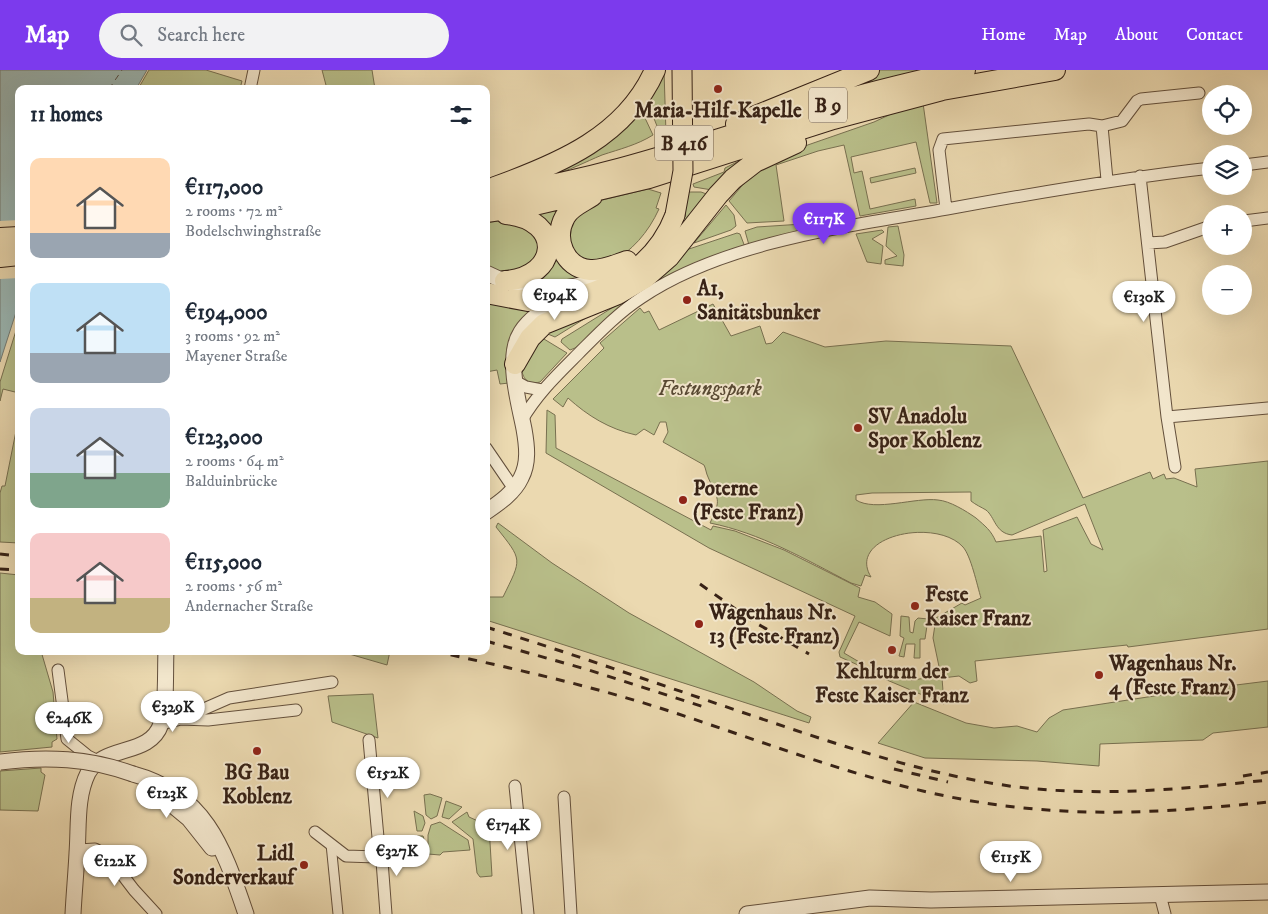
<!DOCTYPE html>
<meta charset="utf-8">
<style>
:root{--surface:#fff;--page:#f2f2f3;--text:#1f2937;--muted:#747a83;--accent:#7c3aed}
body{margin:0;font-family:"IM FELL DW Pica",serif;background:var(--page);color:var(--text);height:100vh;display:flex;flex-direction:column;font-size:19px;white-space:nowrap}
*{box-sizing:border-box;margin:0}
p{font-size:16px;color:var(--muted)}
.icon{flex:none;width:28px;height:28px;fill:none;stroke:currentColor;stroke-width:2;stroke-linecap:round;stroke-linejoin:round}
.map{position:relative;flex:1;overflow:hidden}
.side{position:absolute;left:15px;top:15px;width:475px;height:570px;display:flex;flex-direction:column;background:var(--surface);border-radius:10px;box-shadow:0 5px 20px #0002}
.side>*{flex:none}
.tools{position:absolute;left:1202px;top:15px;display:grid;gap:10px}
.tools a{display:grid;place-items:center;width:50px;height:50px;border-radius:50%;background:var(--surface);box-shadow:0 5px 20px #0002;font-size:25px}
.price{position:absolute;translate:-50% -42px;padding:0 11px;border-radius:18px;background:#fff;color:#222;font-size:16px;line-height:32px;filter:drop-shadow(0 1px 2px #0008)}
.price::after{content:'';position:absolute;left:50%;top:30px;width:15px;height:11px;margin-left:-8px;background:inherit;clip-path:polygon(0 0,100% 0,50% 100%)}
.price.active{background:var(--accent);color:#fff}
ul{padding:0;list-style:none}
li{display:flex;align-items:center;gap:15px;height:125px;padding:0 15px}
li span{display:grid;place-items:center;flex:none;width:140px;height:100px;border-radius:10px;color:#555}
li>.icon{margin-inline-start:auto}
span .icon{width:60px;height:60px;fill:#fffc;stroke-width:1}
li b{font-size:21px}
h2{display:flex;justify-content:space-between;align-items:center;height:60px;padding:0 15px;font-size:21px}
header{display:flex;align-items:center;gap:30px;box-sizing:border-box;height:70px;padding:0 25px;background:var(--accent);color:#fff}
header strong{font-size:24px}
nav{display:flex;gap:28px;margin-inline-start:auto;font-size:18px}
.search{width:350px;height:45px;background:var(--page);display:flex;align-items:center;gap:12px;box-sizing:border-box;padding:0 18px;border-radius:28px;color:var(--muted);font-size:19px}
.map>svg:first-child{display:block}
.green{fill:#b9bf8a;stroke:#787050;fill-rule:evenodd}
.water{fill:#9cb8b5;stroke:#747c75}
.pier{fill:#ebd9b0}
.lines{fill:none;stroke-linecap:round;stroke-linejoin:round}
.ferry{stroke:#554f46;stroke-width:1;stroke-dasharray:6 5;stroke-linecap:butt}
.pedestrian-casing{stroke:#64503c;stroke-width:11}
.minor-casing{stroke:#64503c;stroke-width:13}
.tertiary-casing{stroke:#64503c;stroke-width:17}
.primary-casing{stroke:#372216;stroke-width:21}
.trunk-casing{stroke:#372216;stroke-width:22}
.pedestrian{stroke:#f2e6cc;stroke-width:9}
.minor{stroke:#f2e6cc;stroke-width:11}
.tertiary{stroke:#f2e6cc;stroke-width:15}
.primary{stroke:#ebd9b0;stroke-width:19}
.trunk{stroke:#ebd9b0;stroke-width:20}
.rail{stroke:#372216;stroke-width:3;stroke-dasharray:9 9;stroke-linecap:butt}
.tertiary-bridge-casing{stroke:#64503c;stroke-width:17;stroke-linecap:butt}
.primary-bridge-casing{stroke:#372216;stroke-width:21;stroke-linecap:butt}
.tertiary-bridge{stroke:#f2e6cc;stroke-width:15}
.primary-bridge{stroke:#ebd9b0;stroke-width:19}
.poi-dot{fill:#8f2418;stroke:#f2e6cc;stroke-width:2}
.labels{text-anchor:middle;stroke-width:4;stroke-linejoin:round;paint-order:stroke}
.shield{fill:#f2e6cc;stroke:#6f5d4d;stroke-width:1}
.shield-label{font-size:20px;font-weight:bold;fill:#372216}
.poi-label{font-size:21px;font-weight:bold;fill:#372216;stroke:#f2e6cc;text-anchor:start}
.park-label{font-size:21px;font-style:italic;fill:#584933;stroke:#f2e6cc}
</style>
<header>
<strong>Map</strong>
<div class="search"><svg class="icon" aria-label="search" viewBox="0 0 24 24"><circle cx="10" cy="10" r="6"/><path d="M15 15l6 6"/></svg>Search here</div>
<nav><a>Home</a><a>Map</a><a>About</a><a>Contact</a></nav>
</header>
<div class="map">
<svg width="1268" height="844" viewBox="0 0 1268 844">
<rect width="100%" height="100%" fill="#ebd9b0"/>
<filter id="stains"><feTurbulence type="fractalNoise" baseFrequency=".004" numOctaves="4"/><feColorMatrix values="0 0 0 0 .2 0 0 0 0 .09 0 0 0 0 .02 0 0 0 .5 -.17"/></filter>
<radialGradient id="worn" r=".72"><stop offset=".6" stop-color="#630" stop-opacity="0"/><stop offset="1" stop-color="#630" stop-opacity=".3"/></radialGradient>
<!-- green -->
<path class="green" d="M149,0H206L242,11L240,19H138Z
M322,0H372L375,19H327Z
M664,0L666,64L659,61L653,46L642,35Z
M880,0H939L769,44Z
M923,33L937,133H930L916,72L851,87L854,103L862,101L870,139L915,129L916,136L860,146L844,75L818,81L776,95L784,151L747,153L729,131L757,98L776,86L874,52L904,38Z
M637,42L645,48L653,65C637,75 620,79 602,85C585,92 569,101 551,105Z
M800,68L712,120L694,117L693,114L724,102L725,98L747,87Z
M915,98L916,103L871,113L870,108Z
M648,119L661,123L656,138L659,139C648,163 632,181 609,194L573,190L565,154L590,133Z
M688,122H701L712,126L663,181Z
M726,135L734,145L736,156L731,160L694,173Z
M562,140L553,162L535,144Z
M504,150L524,151L544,180L516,207L486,198V153Z
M818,153L827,155L749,175L745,161L757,157Z
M898,156L904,185L903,196L885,194V190L897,186L886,176L888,157Z
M882,160L884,162L872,169L883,176L881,194L867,192L856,164Z
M737,163L740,164L745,177L651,215L575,278L570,280L561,272L562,269L620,233L686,180Z
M552,178L584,208L534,213Z
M486,229L610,233L555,267L543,262L539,266L567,283L540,312C527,315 523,309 521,297L509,313L500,314L497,300L486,302Z
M713,234L731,266L760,256L766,274L772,273L783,262L825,277L886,271L1011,276L1083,428L1150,402L1153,409L1164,404L1166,409L1174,408L1197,417L1195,399L1268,391V559L1128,577L1127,575L975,591L977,611L970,613L959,606L942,608L944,634L875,605L876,600L912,610L941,606L933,568L936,548L962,533L965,535L981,528C977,515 971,486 963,477C936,447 846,466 871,507L865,505L861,516L851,513C805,489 760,463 710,453C722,428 718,431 708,407C706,403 706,399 704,395L663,372L668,362L666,352H660L654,365L644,359L636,365C609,359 588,346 568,328L563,337L553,329L604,278L600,273L640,238L644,243L649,241L659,260ZM971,422V431C976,435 981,437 986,440C995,447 995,463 1012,465L1085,434L1103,480L1091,474L1077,447L1043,460L1047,501L1044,502L1041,466L996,472C991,460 985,456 976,448C966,441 950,431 938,430C916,427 875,442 856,430V425L872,423Z
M19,251V323L3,319L0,331V312Z
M547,340L555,345L556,378L711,460L713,456L735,461L784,480L860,518L858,527L875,532L892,544L890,566L859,552L844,583L861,593L858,595L840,587L839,582L855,546L709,478L546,383Z
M19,346V473L0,472V423L2,416H5Z
M498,453L552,493L629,543L754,612L797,641L811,647L809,653L486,550V527H503C522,488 523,491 496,457Z
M0,503L19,505V581H41L53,622L57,669L52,672V677L0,682Z
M901,546L909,547L910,562L913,563L915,551L918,548L928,549L925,569H920V588H914L915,574H906L904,587L899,586L904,568L900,566Z
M339,581H390L387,595Z
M1268,611V657L1213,663L1203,670L1100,674L1099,696L1037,691L925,688L878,673L914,632L966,653L994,658L1017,656L1037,662L1049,648L1063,640L1180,622Z
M373,624L378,668L332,652L328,626Z
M41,698V702L45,705L38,741L0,740V701Z
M430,724L442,728L437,746L431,749L426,745L424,725Z
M446,731L462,737L449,749L442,747Z
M414,741L423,746L425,753L422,761H417Z
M467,742L469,747L489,756L492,806L480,807L477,803L473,769L452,752Z
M440,752L468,770L470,780L443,782L440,785L428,784V765L431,755Z
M417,766H423L425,773L421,781L417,782Z"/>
<!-- water -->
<path class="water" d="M0,0H147L136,19H19V233L0,292Z"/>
<!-- pier -->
<path class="pier" d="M19,150V208L0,209V151Z"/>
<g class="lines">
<!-- ferry -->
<path class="ferry" d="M109,19L122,0"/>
<!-- pedestrian casing -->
<g class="pedestrian-casing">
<path id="pedestrian" d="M331,774L338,844"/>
</g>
<!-- minor casing -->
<g class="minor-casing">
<path id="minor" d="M250,19L254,0
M1102,56L1122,51L1137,31L1141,29L1199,23
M1244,95L1268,92
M1140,106L1167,347L1175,397
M946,139L939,80L943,69L1089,54L1102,56L1107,110
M1244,151L1268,148
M1148,173L1165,172L1211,156
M515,311L526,317L542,320
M1167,347L1268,338
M522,350C537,324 557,305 578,284C598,264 618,243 641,228C723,172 850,156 947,139C1035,123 1122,108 1211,98
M486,378L514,419
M58,600L67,669L88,686L98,691
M181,649L229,628L332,612
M161,654L181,649L208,650L296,640
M369,670L379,778L377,787
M515,716L528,844
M564,727L571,844
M315,762L346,786L377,787
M78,780L95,779L108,786L134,820L156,844
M377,787L382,791L386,844
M1160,825L1165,844"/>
</g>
<!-- tertiary casing -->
<g class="tertiary-casing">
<path id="tertiary" d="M486,203C525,223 573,225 612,202
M486,442C499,433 514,423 521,408C529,393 527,376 524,359C519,333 505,287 521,262C530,248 545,239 559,230
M133,704C207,724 224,780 246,844
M160,725L189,749L212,778
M73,844C74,824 76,803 77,783C79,757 76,727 88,703C104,674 150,687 161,654C167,638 165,600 166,581
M747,844L870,828L931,830L1268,822"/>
</g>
<!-- primary casing -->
<g class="primary-casing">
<path id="primary" d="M559,230C610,223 656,195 675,145"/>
</g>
<!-- trunk casing -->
<g class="trunk-casing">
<path id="trunk" d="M736,54L869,0
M495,117C559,94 626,66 655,0
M486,126C611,110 728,64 848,29C886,18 926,9 965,0
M592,126C583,132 570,137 565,147C553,168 564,198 590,200C603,201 615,195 627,191
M486,142L530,136L649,108L833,49L942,20L1055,0
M0,168L19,167
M0,187L19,185
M505,211C560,207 564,150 506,144
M486,223L528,231L559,230
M515,294L530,268L544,254L618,224L645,208L669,187L718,125L733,109L755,92L796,73"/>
</g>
<!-- pedestrian -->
<use href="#pedestrian" class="pedestrian"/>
<!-- minor -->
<use href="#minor" class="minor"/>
<!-- tertiary -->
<use href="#tertiary" class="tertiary"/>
<!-- primary -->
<use href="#primary" class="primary"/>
<!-- trunk -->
<use href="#trunk" class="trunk"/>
<!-- rail -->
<path class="rail" d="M0,484L19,486
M0,499L19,500
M700,514L751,550L809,584
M486,557C582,587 676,620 771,652C851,679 933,706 1017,717C1102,727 1184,719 1268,710
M486,571L589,600L704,637
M433,581C511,598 588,615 663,639C778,676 893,724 1015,737C1100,747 1183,741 1268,732
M894,699L948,712
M1243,706L1268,702"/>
<!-- tertiary-bridge casing -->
<g class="tertiary-bridge-casing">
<path id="tertiary-bridge" d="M0,692C47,686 89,688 133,704"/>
</g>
<!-- primary-bridge casing -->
<g class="primary-bridge-casing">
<path id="primary-bridge" d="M675,145L683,101L682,0"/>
</g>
<!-- tertiary-bridge -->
<use href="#tertiary-bridge" class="tertiary-bridge"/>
<!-- primary-bridge -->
<use href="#primary-bridge" class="primary-bridge"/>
</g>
<!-- markers -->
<g class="poi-dot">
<circle cx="718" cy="19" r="5"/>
<circle cx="687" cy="230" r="5"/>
<circle cx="858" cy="358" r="5"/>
<circle cx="683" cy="430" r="5"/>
<circle cx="915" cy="536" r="5"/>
<circle cx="699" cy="554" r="5"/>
<circle cx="892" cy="580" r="5"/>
<circle cx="1099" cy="605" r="5"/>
<circle cx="257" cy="681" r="5"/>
<circle cx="304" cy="795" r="5"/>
</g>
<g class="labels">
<!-- shield labels -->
<g class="shield">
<rect x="809" y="17.5" width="38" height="35" rx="4"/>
<rect x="655" y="55.5" width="58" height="35" rx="4"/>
</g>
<g class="shield-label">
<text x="828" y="42">B 9</text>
<text x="684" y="80">B 416</text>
</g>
<!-- poi labels -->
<g class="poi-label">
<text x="718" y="47" text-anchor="middle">Maria-Hilf-Kapelle</text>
<text x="697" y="225">A1,<tspan x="697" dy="24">Sanitätsbunker</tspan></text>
<text x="868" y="353">SV Anadolu<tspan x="868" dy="24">Spor Koblenz</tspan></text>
<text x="693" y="425">Poterne<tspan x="693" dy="24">(Feste Franz)</tspan></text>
<text x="925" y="531">Feste<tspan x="925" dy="24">Kaiser Franz</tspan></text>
<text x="709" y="549">Wagenhaus Nr.<tspan x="709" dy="24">13 (Feste Franz)</tspan></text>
<text x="1109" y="600">Wagenhaus Nr.<tspan x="1109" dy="24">4 (Feste Franz)</tspan></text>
<text x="892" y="608" text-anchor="middle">Kehlturm der<tspan x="892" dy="24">Feste Kaiser Franz</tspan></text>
<text x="257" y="709" text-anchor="middle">BG Bau<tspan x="257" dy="24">Koblenz</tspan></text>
<text x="294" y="790" text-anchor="end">Lidl<tspan x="294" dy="24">Sonderverkauf</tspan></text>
</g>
<!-- park labels -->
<g class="park-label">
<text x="710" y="325">Festungspark</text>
</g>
</g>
<rect width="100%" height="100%" filter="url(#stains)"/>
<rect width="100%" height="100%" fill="url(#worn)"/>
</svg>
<div class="tools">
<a><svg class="icon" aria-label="locate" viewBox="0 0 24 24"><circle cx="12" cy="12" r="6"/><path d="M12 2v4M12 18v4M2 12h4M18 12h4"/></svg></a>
<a><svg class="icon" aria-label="layers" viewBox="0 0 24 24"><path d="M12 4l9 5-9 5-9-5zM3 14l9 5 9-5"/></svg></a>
<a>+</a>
<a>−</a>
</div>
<b class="price active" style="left:824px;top:175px">€117K</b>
<b class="price" style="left:555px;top:251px">€194K</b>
<b class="price" style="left:1144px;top:253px">€130K</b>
<b class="price" style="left:173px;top:663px">€329K</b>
<b class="price" style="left:69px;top:674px">€246K</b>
<b class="price" style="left:388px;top:729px">€152K</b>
<b class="price" style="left:167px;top:749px">€123K</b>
<b class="price" style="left:508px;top:781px">€174K</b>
<b class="price" style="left:397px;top:807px">€327K</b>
<b class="price" style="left:1011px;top:813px">€115K</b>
<b class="price" style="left:115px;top:817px">€122K</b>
<section class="side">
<h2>11 homes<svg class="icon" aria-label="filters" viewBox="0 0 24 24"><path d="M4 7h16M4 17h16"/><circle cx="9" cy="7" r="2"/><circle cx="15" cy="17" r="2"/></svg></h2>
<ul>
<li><span style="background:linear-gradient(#ffd9b3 75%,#9aa5b1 0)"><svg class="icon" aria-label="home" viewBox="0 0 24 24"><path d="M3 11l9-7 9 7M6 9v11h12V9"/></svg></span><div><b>€117,000</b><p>2 rooms · 72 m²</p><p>Bodelschwinghstraße</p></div></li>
<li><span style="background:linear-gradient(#bfe0f5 70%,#9aa5b1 0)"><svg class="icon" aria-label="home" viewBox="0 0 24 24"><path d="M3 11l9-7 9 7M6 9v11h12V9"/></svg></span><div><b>€194,000</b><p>3 rooms · 92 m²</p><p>Mayener Straße</p></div></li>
<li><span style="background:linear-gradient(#c9d6e8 65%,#7fa58c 0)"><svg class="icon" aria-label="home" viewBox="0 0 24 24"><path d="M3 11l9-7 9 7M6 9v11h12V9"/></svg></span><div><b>€123,000</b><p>2 rooms · 64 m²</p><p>Balduinbrücke</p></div></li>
<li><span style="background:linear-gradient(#f6c9c9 65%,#c2b280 0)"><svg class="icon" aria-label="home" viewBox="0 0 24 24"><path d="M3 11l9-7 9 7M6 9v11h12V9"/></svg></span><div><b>€115,000</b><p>2 rooms · 56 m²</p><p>Andernacher Straße</p></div></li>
</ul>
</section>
</div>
